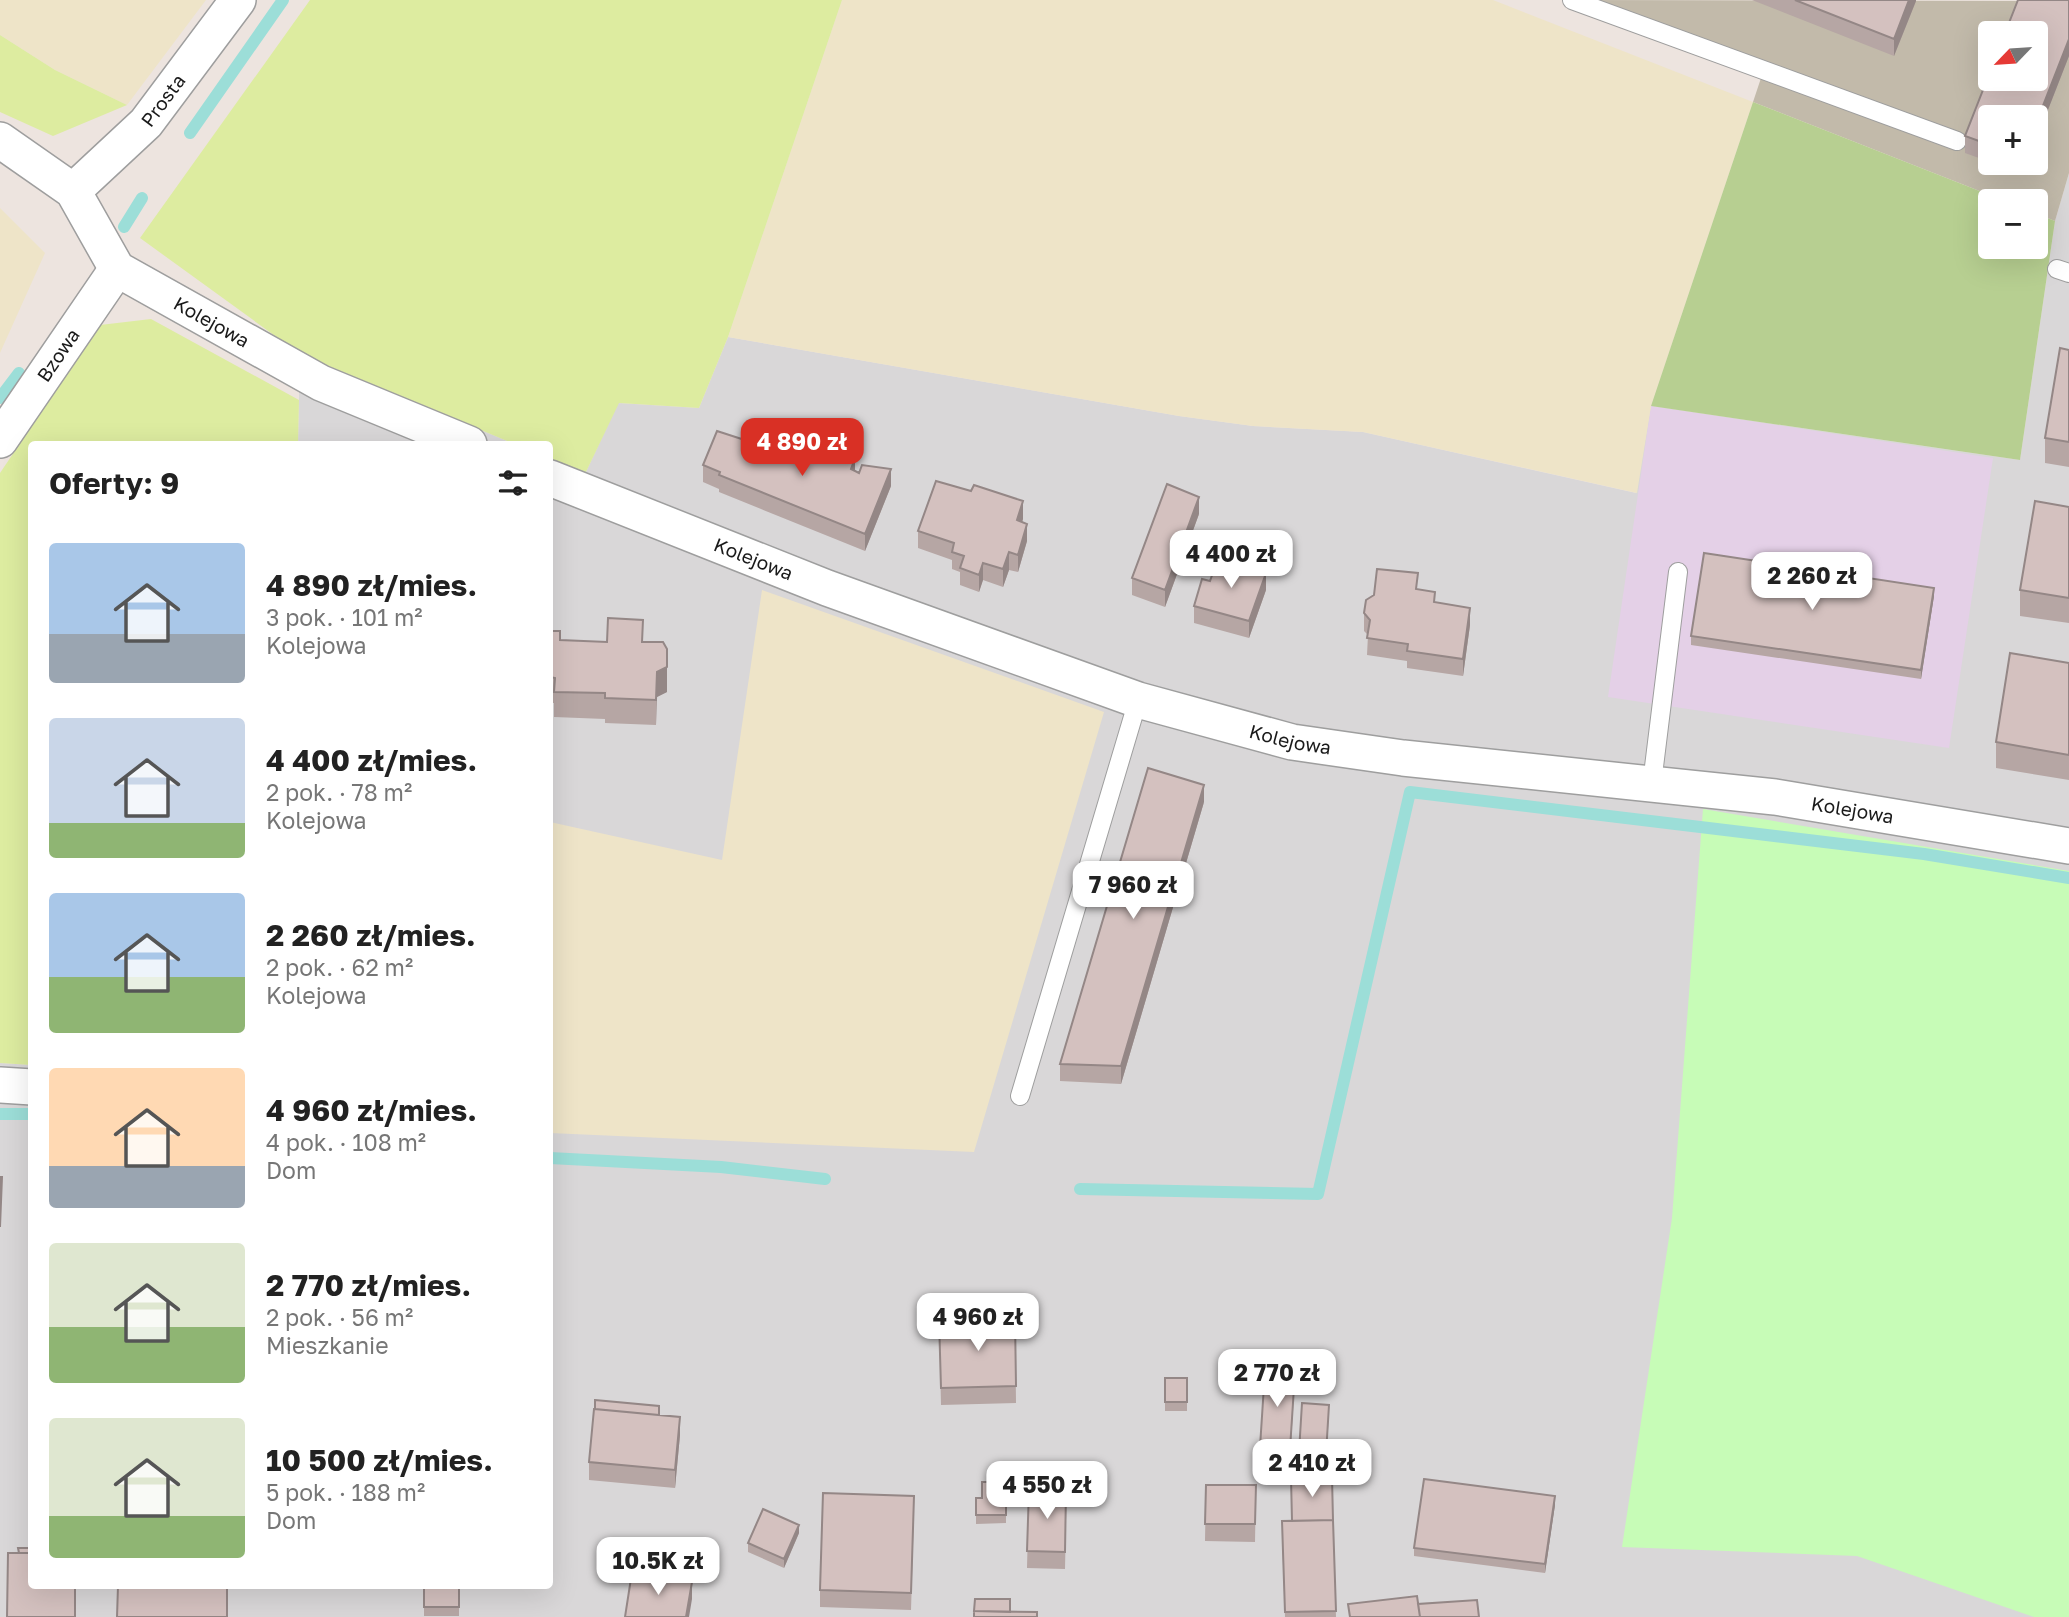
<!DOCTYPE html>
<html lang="pl">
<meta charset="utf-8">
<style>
:root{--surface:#fff;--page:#f6f6f6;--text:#222;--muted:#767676;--accent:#d93025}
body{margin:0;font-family:"Golos Text",sans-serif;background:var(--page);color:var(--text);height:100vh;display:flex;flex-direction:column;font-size:26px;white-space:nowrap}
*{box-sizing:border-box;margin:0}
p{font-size:23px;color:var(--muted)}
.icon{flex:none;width:38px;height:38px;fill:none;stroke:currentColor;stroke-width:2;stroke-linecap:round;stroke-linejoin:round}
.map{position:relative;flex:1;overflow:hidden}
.details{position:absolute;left:28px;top:441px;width:525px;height:1148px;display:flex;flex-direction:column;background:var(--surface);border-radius:7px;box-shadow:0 7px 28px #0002}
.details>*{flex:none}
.needle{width:46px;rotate:245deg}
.controls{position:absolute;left:1978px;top:21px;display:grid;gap:14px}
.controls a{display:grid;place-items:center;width:70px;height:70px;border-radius:7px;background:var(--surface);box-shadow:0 7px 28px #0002;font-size:35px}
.price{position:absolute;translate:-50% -60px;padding:0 16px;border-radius:14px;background:#fff;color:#222;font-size:23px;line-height:46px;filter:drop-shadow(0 2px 4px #0008)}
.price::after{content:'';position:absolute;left:50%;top:42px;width:21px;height:16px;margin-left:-10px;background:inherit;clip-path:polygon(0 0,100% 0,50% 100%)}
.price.active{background:var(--accent);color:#fff}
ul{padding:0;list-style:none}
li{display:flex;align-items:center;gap:21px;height:175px;padding:0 21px}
li span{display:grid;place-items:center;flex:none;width:196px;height:140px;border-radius:7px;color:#555}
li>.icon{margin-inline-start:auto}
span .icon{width:84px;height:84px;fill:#fffc;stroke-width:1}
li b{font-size:30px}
h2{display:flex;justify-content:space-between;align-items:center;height:84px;padding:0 21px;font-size:30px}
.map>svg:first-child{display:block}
.residential{fill:#d9d7d8}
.industrial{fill:#e4d0e7}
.construction{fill:#c2baaa;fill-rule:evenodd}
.farmland{fill:#eee4c8}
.grass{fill:#ddeca0}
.forest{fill:#b7cf91}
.park{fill:#c7fcb7}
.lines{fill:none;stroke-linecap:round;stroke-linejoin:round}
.stream{stroke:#9cded8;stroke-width:12}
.lane-casing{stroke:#9e9e9e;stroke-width:20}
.street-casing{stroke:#9e9e9e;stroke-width:38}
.lane{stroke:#fff;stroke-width:18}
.street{stroke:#fff;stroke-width:35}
.wall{fill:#b6a6a4}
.shaded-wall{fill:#948786}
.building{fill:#d4c1bf;stroke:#948786;stroke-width:2}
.labels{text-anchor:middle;stroke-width:5;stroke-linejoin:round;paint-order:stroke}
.street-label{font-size:19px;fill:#1a1a1a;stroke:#fff}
</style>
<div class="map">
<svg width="2069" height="1617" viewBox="0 0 2069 1617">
<rect width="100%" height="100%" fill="#ede4df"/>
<!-- residential -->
<path class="residential" d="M2069,173V1617H0V1063L31,1065L32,1586H550V459L585,474L618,403L699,408L728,337L1179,416L1253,426L1363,432L1636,493L1651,406L2020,460L2055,221Z
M300,354L514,444H298Z"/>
<!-- industrial -->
<path class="industrial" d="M1651,406L1993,458L1949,748L1608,697Z"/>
<!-- construction -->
<path class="construction" d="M1588,0L2069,1V173L2055,221L2035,213V201H2005L1753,102L1763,72ZM1990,33H2035V79H1990ZM1990,117H2035V163H1990Z"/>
<!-- farmland -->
<path class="farmland" d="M0,0H206L127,105L55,70L0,35Z
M842,0H1493L1753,102L1651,406L1637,493L1363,432L1253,426L1179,416L728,337Z
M0,208L45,253L0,353Z
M762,590L1104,712L974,1152L550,1133V822L722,860Z"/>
<!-- grass -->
<path class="grass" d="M310,0H842L728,337L699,408L619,403L585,474L550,459V444H514L300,354L140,238Z
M0,35L55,70L127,105L53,136L0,112Z
M151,319L299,400L298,444H32L31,1065L0,1063V473L100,325Z"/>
<!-- forest -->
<path class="forest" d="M1753,102L2005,201H1990V247H2035V213L2055,221L2020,460L1651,406Z"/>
<!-- park -->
<path class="park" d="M1703,809L2069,871V1617H2034L1857,1556L1622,1547L1672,1218Z"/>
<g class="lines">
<!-- stream -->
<path class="stream" d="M190,133L283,0
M124,227L142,198
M0,398L19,373
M0,1114H32
M550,1158L721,1167L825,1179
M1080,1189L1318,1194L1410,792L1924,854L2069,878"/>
<!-- lane casing -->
<g class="lane-casing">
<path id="lane" d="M1572,0L1957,141
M2057,269L2069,273
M1652,783L1678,572
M1020,1096L1138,700"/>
</g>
<!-- street casing -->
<g class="street-casing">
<g id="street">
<path id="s1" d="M0,140L73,191L117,269L321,383L469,444"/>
<path id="s2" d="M73,191L146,123L238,0"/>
<path id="s3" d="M0,440L117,269"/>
<path id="s4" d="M550,478L827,588L1138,700L1292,742L1403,758L1775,797L2069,846"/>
<path d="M0,1085L32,1087"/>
</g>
</g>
<!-- lane -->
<use href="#lane" class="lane"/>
<!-- street -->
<use href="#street" class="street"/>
</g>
<!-- wall -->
<path class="wall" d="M1752,0H1916V1L1894,56Z
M2069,0V56L2035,143V117H1990V162L1965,153V136Z
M1991,163H2027L2023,175Z
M2069,350V467L2045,463V438Z
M754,443L821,457L891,486L865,551L719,492V489L703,482V465Z
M2069,507V623L2020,616V590Z
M1199,514L1165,607L1132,595V578Z
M1023,519L1022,522L1027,541L1018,572L1009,570L1003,587L983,580L979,592L960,585V572L952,569V560L918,548V531Z
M1418,589L1435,603L1470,625L1463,676L1407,668V661L1367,655L1368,635L1364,631V613Z
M1266,590L1249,638L1194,623V606Z
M1934,596L1921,679L1691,645V636Z
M550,631L560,640L607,642H643L667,674V692L657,697L656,725L605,723V719L554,717V703H550Z
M2069,663V780L1996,768V742Z
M1204,802L1121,1084L1060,1081V1064Z
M1015,1318L1016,1403L941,1405L939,1319Z
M1165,1378H1187V1411H1165Z
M1295,1380L1290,1458L1260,1456V1447Z
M1329,1414L1326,1462L1299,1461V1452Z
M659,1415L680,1435L675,1488L589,1480V1462Z
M1067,1474L1065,1569L1027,1568L1029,1489H1042Z
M1332,1477L1336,1617H1285L1282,1539L1292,1521Z
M1006,1482V1523L976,1524V1498H982Z
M1206,1485H1256L1255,1542L1205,1541Z
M1555,1505L1545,1573L1414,1556V1548Z
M914,1513L911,1610L820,1607V1590Z
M799,1533L784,1568L748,1552V1543Z
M424,1586H459V1616H424Z"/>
<!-- shaded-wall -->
<path class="shaded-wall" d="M1909,0H1916V1L1894,56V39Z
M2069,39V56L2035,143V126Z
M2023,163H2027L2023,175Z
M855,458V475L851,469Z
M891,469V486L865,551V534Z
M1199,497V514L1165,607V590Z
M1023,501V519L1017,538V520Z
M1027,524V541L1018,572V555Z
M1009,552V570L1003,587V569Z
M983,563V580L979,592V575Z
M1266,573V590L1249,638V621Z
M1934,588V596L1921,679V670Z
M1470,608V625L1463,676V659Z
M667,649V692L657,697L656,725L657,672Z
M1204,785V802L1121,1084V1066Z
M680,1417V1435L675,1488V1470Z
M1555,1496V1505L1545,1573V1564Z
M799,1525V1533L784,1568V1559Z
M692,1582V1599L689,1617H686Z"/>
<!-- building -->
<path class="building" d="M1795,0H1909L1894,39Z
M2018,0H2069V39L2035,126V117H1990V145L1965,136L1990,72V79H2035V33H2005Z
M2060,348L2069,350V442L2045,438Z
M717,431L754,443L757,438L793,446L821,448L818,456L826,459L828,455L855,458L851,469L859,473L862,465L891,469L865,534L719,475L720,472L703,465Z
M936,481L971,491L974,485L1023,501L1017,520L1027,524L1018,555L1009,552L1003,569L983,563L979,575L960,568L964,556L952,552L954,543L918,531Z
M1167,484L1199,497L1165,590L1132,578Z
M2035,501L2069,507V598L2020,590Z
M1704,553L1934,588L1921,670L1691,636Z
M1218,558L1266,573L1249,621L1194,606L1202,579L1210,581Z
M1377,569L1418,573L1416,589L1435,592L1434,602L1470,608L1463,659L1407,651L1408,644L1367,638L1370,620L1364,613L1366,600L1374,595Z
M608,618L643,620L642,642H663L667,649V667L657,672L656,700L605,698V693L554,692L555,678L550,677V631H560V640L607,642Z
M2010,653L2069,663V755L1996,742Z
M1148,768L1204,785L1121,1066L1060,1064Z
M0,1177H2L0,1227Z
M1015,1318L1016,1386L941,1388L939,1319Z
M1265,1370L1295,1372L1290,1449L1260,1447Z
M1165,1378H1187V1402H1165Z
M595,1400L659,1406V1415L595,1409Z
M1302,1403L1329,1405L1326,1454L1299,1452Z
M594,1409L680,1417L675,1470L589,1462Z
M1043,1473L1067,1474L1066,1498V1490L1042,1489Z
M1332,1477L1333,1520L1292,1521L1291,1478Z
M1424,1479L1555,1496L1545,1564L1414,1548Z
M982,1482H1006V1515H976V1498H982Z
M1206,1485H1256L1255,1524H1205Z
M1029,1489L1066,1490L1065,1552L1027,1551Z
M823,1493L914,1496L911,1593L820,1590Z
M763,1509L799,1525L784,1559L748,1543Z
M1333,1520L1336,1611L1285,1612L1282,1521Z
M18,1548H32V1553H19Z
M8,1553H32V1586H75V1617H7Z
M632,1572L692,1582L686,1617H625Z
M118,1586H227V1617H117Z
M424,1586H459V1607H424Z
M1417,1596L1420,1617H1350L1348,1604Z
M975,1599H1010V1612L974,1611Z
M1477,1600L1479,1617H1420L1418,1604Z
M974,1611L1037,1612V1617H974Z"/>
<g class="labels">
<!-- street labels -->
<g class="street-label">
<text dy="7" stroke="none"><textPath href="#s2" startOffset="128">Prosta</textPath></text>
<text dy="7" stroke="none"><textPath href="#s1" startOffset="287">Kolejowa</textPath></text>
<text dy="7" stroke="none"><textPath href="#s3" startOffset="103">Bzowa</textPath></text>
<text dy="7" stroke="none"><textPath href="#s4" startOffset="219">Kolejowa</textPath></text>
<text dy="7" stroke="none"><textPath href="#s4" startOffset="786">Kolejowa</textPath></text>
<text dy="7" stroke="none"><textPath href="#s4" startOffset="1353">Kolejowa</textPath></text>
</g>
</g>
</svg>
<div class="controls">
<a><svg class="needle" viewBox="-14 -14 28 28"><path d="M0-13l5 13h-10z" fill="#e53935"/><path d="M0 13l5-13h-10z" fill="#767676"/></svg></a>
<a>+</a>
<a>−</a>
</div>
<b class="price active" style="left:802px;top:478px">4 890 zł</b>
<b class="price" style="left:1231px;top:590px">4 400 zł</b>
<b class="price" style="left:1812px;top:612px">2 260 zł</b>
<b class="price" style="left:1133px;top:921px">7 960 zł</b>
<b class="price" style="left:978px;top:1353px">4 960 zł</b>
<b class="price" style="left:1277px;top:1409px">2 770 zł</b>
<b class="price" style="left:1312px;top:1499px">2 410 zł</b>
<b class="price" style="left:1047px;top:1521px">4 550 zł</b>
<b class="price" style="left:658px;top:1597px">10.5K zł</b>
<section class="details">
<h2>Oferty: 9<svg class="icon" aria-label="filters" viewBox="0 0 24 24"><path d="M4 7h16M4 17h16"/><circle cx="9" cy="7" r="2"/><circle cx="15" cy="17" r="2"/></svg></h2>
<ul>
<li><span style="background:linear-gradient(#a9c7e8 65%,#9aa5b1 0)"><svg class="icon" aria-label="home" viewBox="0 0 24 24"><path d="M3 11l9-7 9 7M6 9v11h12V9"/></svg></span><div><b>4 890 zł/mies.</b><p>3 pok. · 101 m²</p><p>Kolejowa</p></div></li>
<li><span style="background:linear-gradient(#c9d6e8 75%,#8fb573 0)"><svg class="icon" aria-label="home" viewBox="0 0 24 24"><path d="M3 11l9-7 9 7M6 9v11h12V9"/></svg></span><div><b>4 400 zł/mies.</b><p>2 pok. · 78 m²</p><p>Kolejowa</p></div></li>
<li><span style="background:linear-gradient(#a9c7e8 60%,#8fb573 0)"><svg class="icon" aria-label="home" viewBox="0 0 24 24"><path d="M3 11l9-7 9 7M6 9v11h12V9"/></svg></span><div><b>2 260 zł/mies.</b><p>2 pok. · 62 m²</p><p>Kolejowa</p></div></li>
<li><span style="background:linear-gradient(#ffd9b3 70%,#9aa5b1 0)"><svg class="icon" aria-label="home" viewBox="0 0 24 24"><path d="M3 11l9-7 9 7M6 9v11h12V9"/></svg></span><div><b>4 960 zł/mies.</b><p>4 pok. · 108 m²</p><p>Dom</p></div></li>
<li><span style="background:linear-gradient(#dfe7d0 60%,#8fb573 0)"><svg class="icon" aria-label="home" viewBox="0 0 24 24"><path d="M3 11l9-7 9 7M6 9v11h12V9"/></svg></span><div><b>2 770 zł/mies.</b><p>2 pok. · 56 m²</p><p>Mieszkanie</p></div></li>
<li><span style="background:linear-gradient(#dfe7d0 70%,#8fb573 0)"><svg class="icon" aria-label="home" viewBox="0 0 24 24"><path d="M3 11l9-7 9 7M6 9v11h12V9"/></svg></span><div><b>10 500 zł/mies.</b><p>5 pok. · 188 m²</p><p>Dom</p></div></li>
</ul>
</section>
</div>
